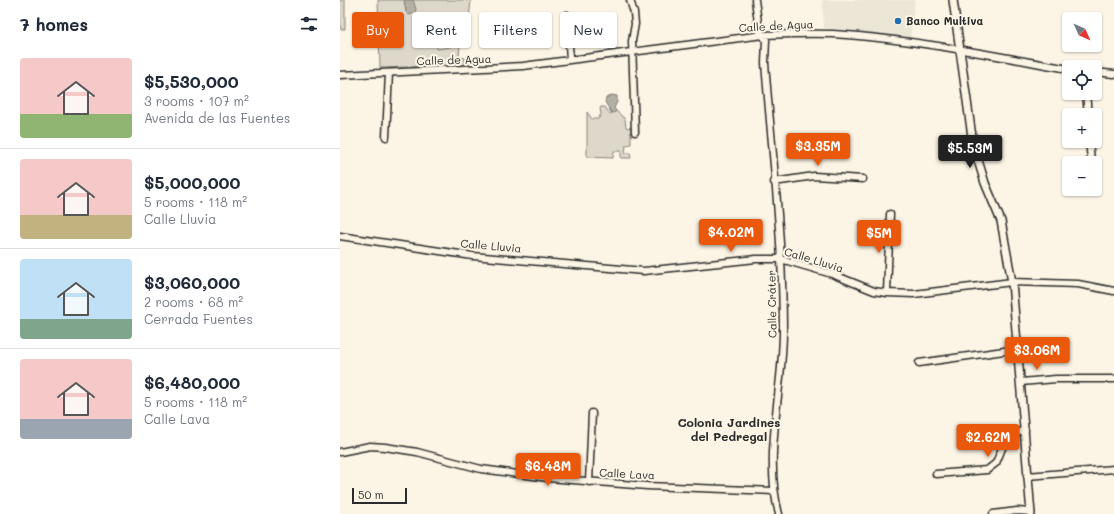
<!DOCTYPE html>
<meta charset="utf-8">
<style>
:root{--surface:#fff;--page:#f6f6f7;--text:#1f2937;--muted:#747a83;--line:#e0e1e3;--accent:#ea580c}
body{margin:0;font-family:Mali,sans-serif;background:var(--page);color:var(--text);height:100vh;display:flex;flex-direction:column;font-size:15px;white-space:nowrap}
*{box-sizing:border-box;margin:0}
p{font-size:13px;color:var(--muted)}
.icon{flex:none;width:22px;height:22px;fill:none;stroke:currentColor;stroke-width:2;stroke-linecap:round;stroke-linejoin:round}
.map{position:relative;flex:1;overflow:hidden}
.panel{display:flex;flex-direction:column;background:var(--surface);width:340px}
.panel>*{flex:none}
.hud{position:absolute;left:12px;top:12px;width:380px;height:36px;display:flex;gap:8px}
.needle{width:26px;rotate:135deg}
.controls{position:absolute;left:722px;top:12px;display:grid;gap:8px}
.controls a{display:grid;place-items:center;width:40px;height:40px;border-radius:4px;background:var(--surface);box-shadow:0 1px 3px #0004;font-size:20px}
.scale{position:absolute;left:12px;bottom:10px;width:55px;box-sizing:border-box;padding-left:4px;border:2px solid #2b2b2b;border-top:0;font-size:11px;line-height:14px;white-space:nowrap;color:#2b2b2b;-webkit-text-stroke:3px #fcf5e5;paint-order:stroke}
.price{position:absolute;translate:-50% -34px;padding:0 9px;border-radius:4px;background:var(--accent);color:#fff;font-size:13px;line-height:26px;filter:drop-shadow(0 1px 2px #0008)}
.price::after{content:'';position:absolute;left:50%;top:24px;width:12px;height:9px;margin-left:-6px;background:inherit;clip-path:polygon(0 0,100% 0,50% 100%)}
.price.current{background:#222;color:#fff}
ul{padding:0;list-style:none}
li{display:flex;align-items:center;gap:12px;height:100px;padding:0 20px}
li+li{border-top:1px solid var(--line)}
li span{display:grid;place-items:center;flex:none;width:112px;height:80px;border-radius:4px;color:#555}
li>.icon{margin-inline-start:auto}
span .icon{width:48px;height:48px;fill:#fffc;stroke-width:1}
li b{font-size:17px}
h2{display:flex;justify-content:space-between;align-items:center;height:48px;padding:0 20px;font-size:17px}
.pill{padding:0 14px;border-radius:4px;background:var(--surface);box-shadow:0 1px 3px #0004;font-size:14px;line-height:36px}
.pill.current{background:var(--accent);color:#fff}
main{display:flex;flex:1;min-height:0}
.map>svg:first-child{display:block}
.built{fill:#ece6d7}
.green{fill:#ded8ca;stroke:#84827a}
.water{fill:#b4b0a5;stroke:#7d7b74}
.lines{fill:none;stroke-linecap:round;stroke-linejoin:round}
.minor-casing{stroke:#2b2b2b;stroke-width:9}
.tertiary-casing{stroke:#2b2b2b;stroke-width:10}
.minor{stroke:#fcf5e5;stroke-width:6}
.tertiary{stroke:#fcf5e5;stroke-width:7}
.poi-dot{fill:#1f6fb2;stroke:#fcf5e5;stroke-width:1.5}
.labels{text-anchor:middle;stroke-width:4;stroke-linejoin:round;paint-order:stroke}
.poi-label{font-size:11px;font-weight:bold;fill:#2b2b2b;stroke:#fcf5e5;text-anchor:start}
.street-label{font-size:11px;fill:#2b2b2b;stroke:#fcf5e5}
.neighbourhood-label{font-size:12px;font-weight:bold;fill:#2b2b2b;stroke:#fcf5e5}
</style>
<main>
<section class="panel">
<h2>7 homes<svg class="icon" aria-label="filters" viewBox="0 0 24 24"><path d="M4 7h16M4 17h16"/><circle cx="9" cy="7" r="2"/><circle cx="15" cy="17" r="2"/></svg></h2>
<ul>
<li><span style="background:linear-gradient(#f6c9c9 70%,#8fb573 0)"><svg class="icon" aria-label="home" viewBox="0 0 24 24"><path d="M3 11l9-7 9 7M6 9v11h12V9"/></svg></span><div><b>$5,530,000</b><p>3 rooms · 107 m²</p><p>Avenida de las Fuentes</p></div></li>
<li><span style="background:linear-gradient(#f6c9c9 70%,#c2b280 0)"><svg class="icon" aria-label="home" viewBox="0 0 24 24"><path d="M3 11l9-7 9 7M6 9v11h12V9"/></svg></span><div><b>$5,000,000</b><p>5 rooms · 118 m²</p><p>Calle Lluvia</p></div></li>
<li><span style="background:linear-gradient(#bfe0f5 75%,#7fa58c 0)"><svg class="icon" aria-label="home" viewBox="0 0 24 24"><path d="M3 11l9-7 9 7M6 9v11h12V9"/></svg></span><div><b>$3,060,000</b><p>2 rooms · 68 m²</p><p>Cerrada Fuentes</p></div></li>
<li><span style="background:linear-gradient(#f6c9c9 75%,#9aa5b1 0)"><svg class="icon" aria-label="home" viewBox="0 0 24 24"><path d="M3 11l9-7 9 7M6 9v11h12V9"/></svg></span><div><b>$6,480,000</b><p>5 rooms · 118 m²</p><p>Calle Lava</p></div></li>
</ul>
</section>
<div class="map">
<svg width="774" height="514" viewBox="0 0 774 514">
<rect width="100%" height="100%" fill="#fcf5e5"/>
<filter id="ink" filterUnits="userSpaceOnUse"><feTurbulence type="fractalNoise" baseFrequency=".025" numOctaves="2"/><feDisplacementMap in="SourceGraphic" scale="8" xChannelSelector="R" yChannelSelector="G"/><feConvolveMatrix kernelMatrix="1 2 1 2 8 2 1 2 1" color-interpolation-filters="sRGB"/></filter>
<g filter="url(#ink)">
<!-- built -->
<path class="built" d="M482,0H575L570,39L484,28Z"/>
<!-- green -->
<path class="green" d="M0,0H5V29H0Z
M38,0H131L127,38L115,34L107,39L97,41V49L110,47L118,42L120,44L119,57L125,58V65L40,68Z
M261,107H265L270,114L276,111L285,119L286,127L288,128L291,127V144L286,145L285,153H290L291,158H281V151H274L273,158L247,157V112L252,119H258L261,114L260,109Z"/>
<!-- water -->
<path class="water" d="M64,0H73L76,9L75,13L69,15L66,12Z
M272,95L277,96V102L274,108L276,111L274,113L271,112L265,102L266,98Z"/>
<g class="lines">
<!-- minor casing -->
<g class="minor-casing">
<path id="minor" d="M290,0L294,13L295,24L292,41L295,132
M415,0L419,30L426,40L425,63C432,152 443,241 443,331C443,391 423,456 439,514
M227,15L230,60
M755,72L774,74
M0,75L183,66L423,35C446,34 470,33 493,34C572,39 651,55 729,69
M746,93L748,115
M46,137L49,73
M749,141L751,160
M434,182L474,176L523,179
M0,236L133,256L304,271L416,259H441L492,274L534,291L547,293L574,294L672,282L738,284L774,291
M547,293L550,214
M579,363L678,349
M681,382L716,379H774
M0,452L30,446L45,447L77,452L141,469L208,478L307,486L433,491
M596,474L647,470L656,463L667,436L685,430
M687,476L774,469
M249,482L252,413
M653,514L677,511L691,512"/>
</g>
<!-- tertiary casing -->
<g class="tertiary-casing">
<path id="tertiary" d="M613,0L633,144L645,183L661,221L672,282L691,514"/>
</g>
<!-- minor -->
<use href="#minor" class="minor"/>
<!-- tertiary -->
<use href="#tertiary" class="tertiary"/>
</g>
</g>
<!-- markers -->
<circle class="poi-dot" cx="558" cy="21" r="4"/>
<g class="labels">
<!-- poi labels -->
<g class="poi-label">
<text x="566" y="25">Banco Multiva</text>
</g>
<!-- street labels -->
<g class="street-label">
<text transform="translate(436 26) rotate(-3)" y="4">Calle de Agua</text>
<text transform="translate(114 60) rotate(-2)" y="4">Calle de Agua</text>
<text transform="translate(151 246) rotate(5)" y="4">Calle Lluvia</text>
<text transform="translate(474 260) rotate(17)" y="4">Calle Lluvia</text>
<text transform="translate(432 304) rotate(-91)" y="4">Calle Cráter</text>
<text transform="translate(287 474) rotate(3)" y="4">Calle Lava</text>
</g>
<!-- neighbourhood labels -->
<g class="neighbourhood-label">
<text x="389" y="427">Colonia Jardines<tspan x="389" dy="14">del Pedregal</tspan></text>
</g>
</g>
</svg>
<div class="controls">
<a><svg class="needle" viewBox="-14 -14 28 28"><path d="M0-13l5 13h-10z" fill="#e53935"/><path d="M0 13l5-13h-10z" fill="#747a83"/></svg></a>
<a><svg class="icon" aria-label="locate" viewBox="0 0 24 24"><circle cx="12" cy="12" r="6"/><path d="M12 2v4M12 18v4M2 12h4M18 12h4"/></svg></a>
<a>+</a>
<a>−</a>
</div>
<div class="scale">50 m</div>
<b class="price" style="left:478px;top:167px">$3.35M</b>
<b class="price current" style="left:630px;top:169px">$5.53M</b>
<b class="price" style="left:391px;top:253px">$4.02M</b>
<b class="price" style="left:539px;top:254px">$5M</b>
<b class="price" style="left:697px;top:371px">$3.06M</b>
<b class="price" style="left:648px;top:458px">$2.62M</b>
<b class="price" style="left:208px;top:487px">$6.48M</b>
<div class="hud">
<a class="pill current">Buy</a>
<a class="pill">Rent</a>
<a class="pill">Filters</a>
<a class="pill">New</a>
</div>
</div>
</main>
